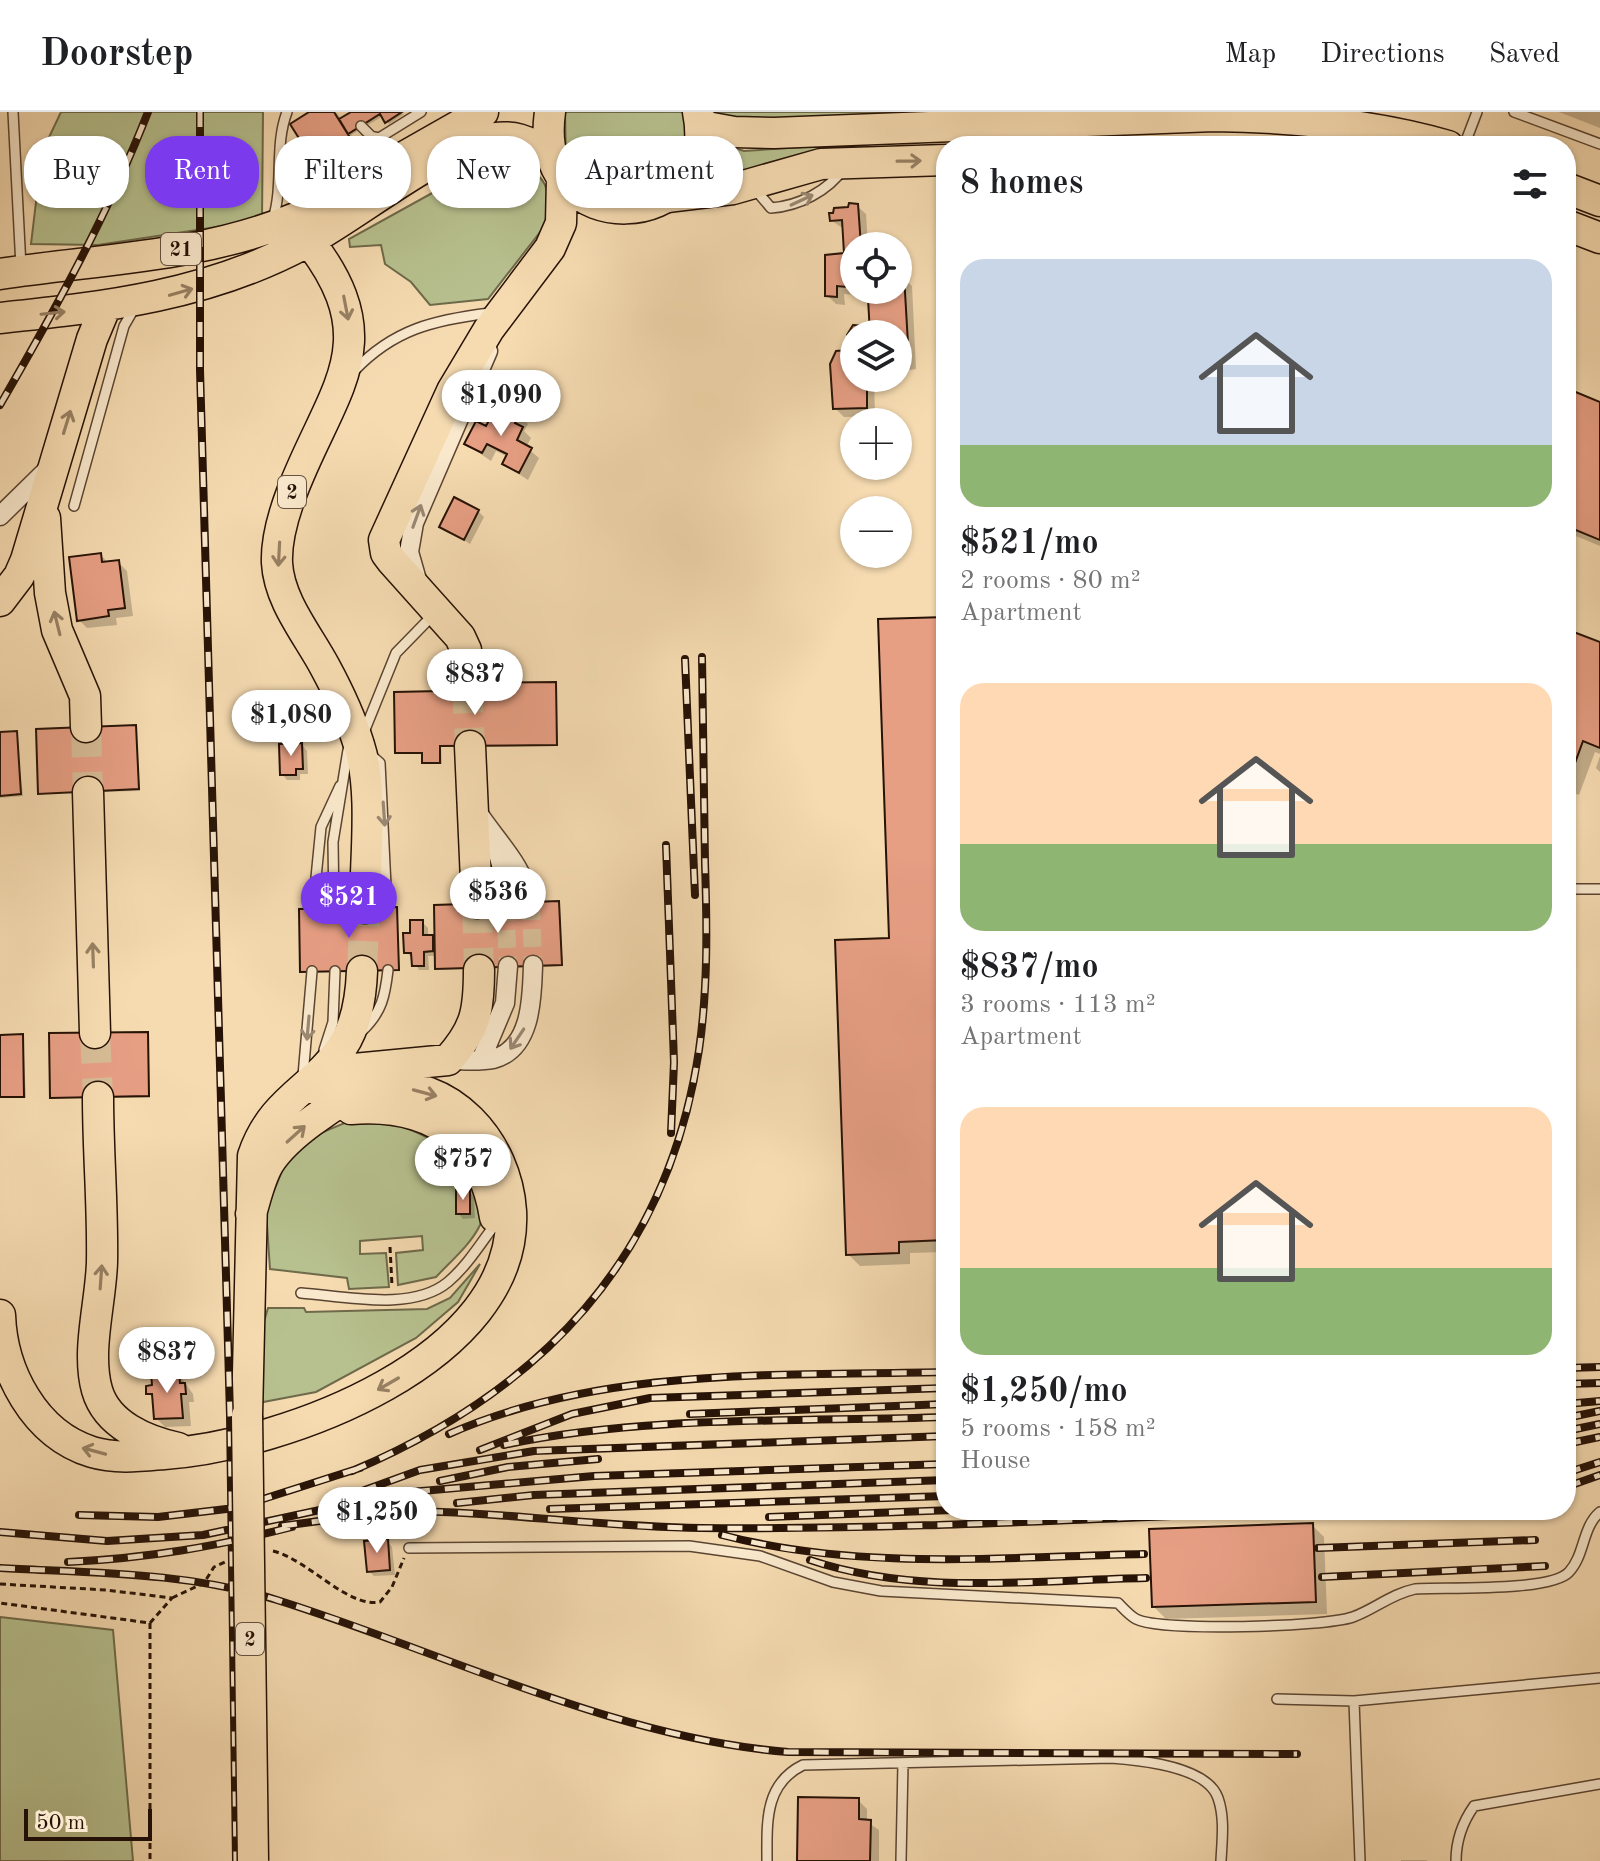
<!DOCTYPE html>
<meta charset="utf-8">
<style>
:root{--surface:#fff;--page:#f2f2f2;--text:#202124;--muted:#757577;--line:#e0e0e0;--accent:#7c3aed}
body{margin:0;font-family:"Old Standard TT",serif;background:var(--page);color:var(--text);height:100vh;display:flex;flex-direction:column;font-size:30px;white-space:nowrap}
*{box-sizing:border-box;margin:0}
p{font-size:26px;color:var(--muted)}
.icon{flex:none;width:44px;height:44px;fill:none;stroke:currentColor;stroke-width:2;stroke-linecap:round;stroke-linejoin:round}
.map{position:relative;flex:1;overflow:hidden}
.panel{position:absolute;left:936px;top:24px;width:640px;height:1384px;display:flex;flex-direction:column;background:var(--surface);border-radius:32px;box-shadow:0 2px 6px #0004}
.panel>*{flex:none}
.guide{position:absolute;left:24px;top:24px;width:760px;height:72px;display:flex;gap:16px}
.tools{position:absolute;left:840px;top:120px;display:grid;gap:16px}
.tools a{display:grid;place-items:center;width:72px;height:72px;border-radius:50%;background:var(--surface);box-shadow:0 2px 6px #0004;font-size:40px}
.scale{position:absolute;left:24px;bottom:20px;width:128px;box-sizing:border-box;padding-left:8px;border:4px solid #261206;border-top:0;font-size:22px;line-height:28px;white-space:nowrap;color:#261206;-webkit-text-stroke:6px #f9e8cc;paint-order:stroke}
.price{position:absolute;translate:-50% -68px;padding:0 18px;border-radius:28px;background:#fff;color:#222;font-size:26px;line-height:52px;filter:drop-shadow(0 2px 4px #0008)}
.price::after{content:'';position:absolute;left:50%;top:48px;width:24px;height:18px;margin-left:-12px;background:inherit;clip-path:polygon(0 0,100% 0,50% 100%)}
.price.active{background:var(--accent);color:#fff}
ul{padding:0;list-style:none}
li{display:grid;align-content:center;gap:16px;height:424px;padding:0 24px}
li span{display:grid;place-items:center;height:248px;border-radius:24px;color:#555}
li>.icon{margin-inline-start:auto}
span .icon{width:144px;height:144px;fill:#fffc;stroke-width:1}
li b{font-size:34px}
h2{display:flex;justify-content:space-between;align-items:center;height:96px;padding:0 24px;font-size:34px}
.tag{padding:0 28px;border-radius:32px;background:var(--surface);box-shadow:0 2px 6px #0004;font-size:28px;line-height:72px}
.tag.active{background:var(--accent);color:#fff}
header{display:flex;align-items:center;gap:48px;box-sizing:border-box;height:112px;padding:0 40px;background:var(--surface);border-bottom:2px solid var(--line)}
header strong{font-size:38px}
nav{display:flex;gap:44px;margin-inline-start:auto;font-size:28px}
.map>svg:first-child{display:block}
.green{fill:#b7c18f;stroke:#6e6a4a;stroke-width:2}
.shadow{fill:#0003}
.building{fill:#e79f84;stroke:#261206;stroke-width:2}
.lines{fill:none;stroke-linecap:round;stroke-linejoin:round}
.minor-tunnel{stroke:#d7bd97;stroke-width:18;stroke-dasharray:18 9;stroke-linecap:butt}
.trunk-tunnel{stroke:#d7bd97;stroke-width:30;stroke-dasharray:30 15;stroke-linecap:butt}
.service-casing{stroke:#5a4431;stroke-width:12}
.minor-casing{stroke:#5a4431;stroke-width:21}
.primary-casing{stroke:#261206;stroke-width:33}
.trunk-casing{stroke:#261206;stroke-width:33}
.path{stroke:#261206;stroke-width:3;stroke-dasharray:6 4;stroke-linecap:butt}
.service{stroke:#f9e8cc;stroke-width:9}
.minor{stroke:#f9e8cc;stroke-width:18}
.primary{stroke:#f6dbb1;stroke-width:30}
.trunk{stroke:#f6dbb1;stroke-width:30}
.rail-casing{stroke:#261206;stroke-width:8}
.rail{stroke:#f9e8cc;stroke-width:5;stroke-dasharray:15;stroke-linecap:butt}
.trunk-bridge-casing{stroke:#261206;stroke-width:33;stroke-linecap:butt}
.trunk-bridge{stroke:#f6dbb1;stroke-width:30}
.oneway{stroke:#988164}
.oneway2{stroke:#9a8873}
.labels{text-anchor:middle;stroke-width:6;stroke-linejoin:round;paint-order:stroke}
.shield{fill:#f9e8cc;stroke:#655241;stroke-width:2}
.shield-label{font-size:20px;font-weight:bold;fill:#261206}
</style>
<header>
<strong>Doorstep</strong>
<nav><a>Map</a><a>Directions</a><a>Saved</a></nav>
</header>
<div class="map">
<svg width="1600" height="1749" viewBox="0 0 1600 1749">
<rect width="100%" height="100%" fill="#f6dbb1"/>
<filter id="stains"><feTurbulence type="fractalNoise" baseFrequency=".0025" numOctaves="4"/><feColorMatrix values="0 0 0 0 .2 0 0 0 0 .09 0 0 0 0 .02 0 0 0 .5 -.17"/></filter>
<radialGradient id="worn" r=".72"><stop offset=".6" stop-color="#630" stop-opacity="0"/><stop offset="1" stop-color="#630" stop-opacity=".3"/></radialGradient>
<!-- green -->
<path class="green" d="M61,0H263L262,108L98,133L31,132L42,40Z
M565,0H685C696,42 679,58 650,83L595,81L566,50Z
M710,0H919L920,4L745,13Z
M712,29L744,39L846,32L847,41L695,72Z
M510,49C548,61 553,77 544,115L488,187L430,193L411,170L385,152L381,133L350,135L349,127L434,80Z
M385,1009C428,1022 461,1038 478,1083C481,1091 485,1104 480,1113C472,1131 450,1150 436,1165L398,1173L396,1141L423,1138L422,1124L360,1129V1142L386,1141L389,1175L349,1177L347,1166L270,1157L266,1098L284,1054L311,1025L347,1010Z
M480,1152L458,1190L416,1226L316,1280L258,1291L256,1237L268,1196H304L306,1200L427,1197L450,1186Z
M0,1505L113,1518L133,1749H0Z"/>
<!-- shadow -->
<path class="shadow" d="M313,0H336L342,8L355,0L404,2L389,12L383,4L351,23L365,44L330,65L318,54Z
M1559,0H1600V16Z
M857,94L866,102L868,134H854V178H859L856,183L844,182L845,193L836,192L827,183L846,142L844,117L832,109Z
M898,161L912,174L916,257L898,260V222H872L878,178H898Z
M865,216L870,222H854V266H874L875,304L844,305L835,296L850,240L849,224Z
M946,267V278H943L940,268Z
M1566,278L1600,292V434L1566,420Z
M946,293V304H944L941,294Z
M519,303L528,312L524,319L531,326L526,335L539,346L528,368L504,352L508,345L496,339L491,349L466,332L500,307Z
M946,318V329H944L941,319Z
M478,399L484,405L470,432L442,414Z
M101,443L108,451L118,450L127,459L133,504L116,506L117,513L87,516L79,508Z
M946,507V1140L910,1141V1152L860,1154L848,1142L891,828Z
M1572,522L1600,532V642L1595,640L1579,683L1566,678V537Z
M555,572L558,634L441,635L442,652H426L424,642L397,640L442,581Z
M135,615L140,679L40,681Z
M16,621L23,684L0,686V622Z
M302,633L307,639L308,662H300V668H287L282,662Z
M1600,644V660L1596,656Z
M559,791L563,854L440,858L437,844H428L429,858H419L413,846L406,840L422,810L428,816V825L437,829Z
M396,797L400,859H302Z
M147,922L150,986L52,985Z
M23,924L26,986H0V925Z
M469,1080L474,1085L475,1106L463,1107L458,1101Z
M178,1261L193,1282L194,1290H189L191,1314L165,1315L156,1306L155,1288L148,1281Z
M1312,1413L1324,1425L1327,1502L1166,1507L1154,1495Z
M387,1429L392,1435L395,1463L374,1464L369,1459Z
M858,1688L867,1697V1710L879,1718V1749H799Z
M1426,1748L1428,1749H1401V1748Z"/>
<!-- building -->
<path class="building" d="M309,0H334L354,32L317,55L290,12Z
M351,0H402L385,11L380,2L348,22L339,7Z
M849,91L858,92L861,134H854V164L847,175L837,174V185L825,184V143L844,141L842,108L830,109L829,101H833L834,96L848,95Z
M898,158L904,163L909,249L898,250V222H870L868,186L875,178H898Z
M853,213L865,214L866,222H854V266H867V296L833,297L830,252L836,239L848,238L847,223Z
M1566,276L1600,290V428L1566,414Z
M504,294L520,302L515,311L523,315L517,328L532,336L519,361L502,352L507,342L487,332L482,341L464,332L476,309L486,314L493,301L499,305Z
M454,385L479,398L464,428L439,415Z
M101,441L102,450L119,448L125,496L108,498L109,504L77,509L69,445Z
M946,505V1128L899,1130V1141L846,1143L835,828L889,826L878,507Z
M1571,519L1600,530V636L1583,629L1567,673L1566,532Z
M556,570L557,633L440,634V651H422V641H395L394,580L440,579V571Z
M136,613L139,677L38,682L36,617Z
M17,619L21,682L0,684V620Z
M302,631L303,657H296V663H280L279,632Z
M559,789L562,853L435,857L434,793Z
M397,795L399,858L300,860L299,797Z
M410,808H423V823H433V839L424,840V854H412L411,841H404L403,821H410Z
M148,920L149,984L50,986L49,921Z
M23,922L24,985H0V923Z
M456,1078H470V1102H456Z
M179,1259L180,1271H185L186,1282H181L183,1306L154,1307L152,1282H146V1274L152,1273L151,1261Z
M1313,1411L1316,1490L1152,1495L1149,1417Z
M388,1427L390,1458L367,1460L364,1429Z
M798,1685L859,1686V1707L871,1708L870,1749H797Z"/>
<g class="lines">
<!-- minor-tunnel -->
<path class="minor-tunnel" d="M531,790L533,853
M505,791L508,854"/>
<!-- trunk-tunnel -->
<path class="trunk-tunnel" d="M467,571L470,634
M86,615L88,680
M477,791L479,858
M362,859L365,796
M95,921L98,985"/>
<!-- service casing -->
<g class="service-casing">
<path id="service" d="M13,0L21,155
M1514,0L1600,32
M361,14L371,24L379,26L421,0
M1464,34L1477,0
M754,76L771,96C799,94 828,79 844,56
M273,107C284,72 274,34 287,0
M354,259C394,217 434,208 490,201
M74,394L124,214L135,195
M364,620L396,541L435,501
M372,644L380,651L387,795
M1566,777H1600
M313,796L321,715L340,674
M334,796L333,730L348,638
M362,919C382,900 385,884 388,858
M324,938L333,910L335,859
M303,964L312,859
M301,1181C344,1184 412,1200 448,1170C467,1154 481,1131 496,1111
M409,1436L689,1434L760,1444L833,1470L881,1479L1118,1491C1123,1496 1130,1504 1136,1507C1162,1520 1324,1515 1353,1505C1375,1497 1391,1482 1415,1477C1445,1475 1551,1480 1569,1460C1585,1443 1582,1415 1600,1400
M1277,1587L1354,1589L1600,1566
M1354,1589L1360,1749
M767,1749C767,1711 764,1672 803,1653L1111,1646C1139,1648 1207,1654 1218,1686C1225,1706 1222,1728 1221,1749
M901,1749L903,1651
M1456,1749C1456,1728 1462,1711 1474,1694L1600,1672"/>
</g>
<!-- minor casing -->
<g class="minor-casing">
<path id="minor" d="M0,404L49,356
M417,468L409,440L414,411L488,239
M476,698C496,729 523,753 531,790
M494,727L503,760L505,791
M448,948C463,948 479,950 493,947C532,937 532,885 533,853
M481,948L505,891L508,854"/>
</g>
<!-- primary casing -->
<g class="primary-casing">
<path id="primary" d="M701,14L734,20L774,21L1214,4C1293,5 1372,12 1448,34
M1566,76L1600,89
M667,85L733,77L821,52L946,48
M1566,113L1600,126"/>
</g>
<!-- trunk casing -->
<g class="trunk-casing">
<path id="trunk" d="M550,0C531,133 723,124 698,0
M309,129C389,232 331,278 292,380C284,401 276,427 277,451C279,489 308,523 325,555C338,579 351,607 359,633C374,678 365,748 365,796
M0,162C100,147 204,145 298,105L483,0
M0,206C107,195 209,183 305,131C357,103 429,43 484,28C512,21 529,28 551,45
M45,406L50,481L57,518L85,584L86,615
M0,489L19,464L26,448L92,227L105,196
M467,571L466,538L460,525L392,449L386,441L384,428L452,279L489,217L550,136L561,111L562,66
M470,634L477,791
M88,680L95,921
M310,976L354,957L448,948C476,917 479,899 479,858
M98,985C98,1040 103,1095 102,1150C101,1190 86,1239 97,1278C107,1313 146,1329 178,1336
M351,997C430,991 482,1025 495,1105
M0,1203C2,1259 34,1322 92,1340C115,1347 141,1344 164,1342C283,1334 519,1248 511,1099C507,1031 451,965 376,975C352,979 332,995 312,1009C297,1020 280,1034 269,1051C260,1066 256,1085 251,1102
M247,1304L253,1044C272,987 314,977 342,935C357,913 361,885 362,859"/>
</g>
<!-- path -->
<path class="path" d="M390,1135L392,1174
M273,1439C309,1448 347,1496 380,1490L392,1475L404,1446
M0,1472L106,1478L172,1486L150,1511L0,1491
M172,1486L204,1471L214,1455L227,1449
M150,1511V1749"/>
<!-- service -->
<use href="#service" class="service"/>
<!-- minor -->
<use href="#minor" class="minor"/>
<!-- primary -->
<use href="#primary" class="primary"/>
<!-- trunk -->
<use href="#trunk" class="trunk"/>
<!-- rail casing -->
<g class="rail-casing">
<path id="rail" d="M200,0V258L230,1303L236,1749
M0,293C55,198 108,102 148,0
M685,547L695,783
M666,733L674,950L671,1021
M1566,1256L1600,1255
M1566,1272L1600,1271
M1566,1292L1600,1289
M690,1302L946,1292
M1566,1306L1600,1299
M1566,1319L1600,1312
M449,1322C603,1254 782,1264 946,1260
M1566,1332L1600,1325
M504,1333C643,1303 804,1310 946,1305
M480,1338L572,1302L650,1286L946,1276
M352,1359C541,1279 668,1147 699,938C708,876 707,813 705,751C704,682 703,614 702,545
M1566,1361L1600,1350
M440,1369L508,1355L598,1347
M1566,1375L1600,1363
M362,1379L420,1358L534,1339L946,1324
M457,1391L534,1383L946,1368
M550,1397L946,1384
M398,1399C499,1399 600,1415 701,1416C909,1418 1118,1405 1326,1398
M79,1403L158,1405L235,1396L360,1356
M769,1405L953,1398
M282,1414L409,1397
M0,1420L107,1429L203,1423L399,1381L594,1364L946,1352
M722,1423C860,1459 1003,1445 1144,1442
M1318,1436L1535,1428
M810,1448C917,1484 1035,1468 1146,1466
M68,1450C149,1446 214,1435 292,1415
M0,1456C93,1461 187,1460 277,1488C443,1540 614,1626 788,1640L1297,1642
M1322,1465L1545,1454"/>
</g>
<!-- rail -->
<use href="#rail" class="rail"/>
<!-- trunk-bridge casing -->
<g class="trunk-bridge-casing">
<path id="trunk-bridge" d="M247,1304L253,1749"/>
</g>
<!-- trunk-bridge -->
<use href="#trunk-bridge" class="trunk-bridge"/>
</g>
<!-- one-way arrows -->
<defs><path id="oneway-shaft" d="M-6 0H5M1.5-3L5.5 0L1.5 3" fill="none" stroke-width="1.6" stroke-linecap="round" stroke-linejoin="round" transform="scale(2)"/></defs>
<g class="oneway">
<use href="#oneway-shaft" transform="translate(909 49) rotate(-1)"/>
<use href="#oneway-shaft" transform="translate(181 180) rotate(-16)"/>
<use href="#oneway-shaft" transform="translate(346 196) rotate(79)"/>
<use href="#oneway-shaft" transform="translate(53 201) rotate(-6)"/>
<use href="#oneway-shaft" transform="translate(67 310) rotate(-73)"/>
<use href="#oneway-shaft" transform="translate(279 442) rotate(93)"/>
<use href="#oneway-shaft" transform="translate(57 511) rotate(-104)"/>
<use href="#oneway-shaft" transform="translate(93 843) rotate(-92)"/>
<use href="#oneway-shaft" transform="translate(425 981) rotate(15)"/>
<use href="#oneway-shaft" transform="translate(296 1022) rotate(-42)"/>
<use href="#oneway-shaft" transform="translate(101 1165) rotate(-86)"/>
<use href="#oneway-shaft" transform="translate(388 1272) rotate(150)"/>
<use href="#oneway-shaft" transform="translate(94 1339) rotate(-165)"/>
</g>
<g class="oneway2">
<use href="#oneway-shaft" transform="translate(802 88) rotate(-25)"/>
<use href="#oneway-shaft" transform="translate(417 404) rotate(-70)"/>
<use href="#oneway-shaft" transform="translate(384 702) rotate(86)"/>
<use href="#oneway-shaft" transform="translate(308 916) rotate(95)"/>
<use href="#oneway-shaft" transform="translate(517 927) rotate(124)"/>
</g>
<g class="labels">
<!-- shield labels -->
<g class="shield">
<rect x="161" y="121" width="40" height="32" rx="6"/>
<rect x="278" y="364" width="28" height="32" rx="6"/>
<rect x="236" y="1511" width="28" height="32" rx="6"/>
</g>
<g class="shield-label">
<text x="181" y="144">21</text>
<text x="292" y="387">2</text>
<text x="250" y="1534">2</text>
</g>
</g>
<rect width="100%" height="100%" filter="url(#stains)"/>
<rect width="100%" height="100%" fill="url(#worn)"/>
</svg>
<div class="tools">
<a><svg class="icon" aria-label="locate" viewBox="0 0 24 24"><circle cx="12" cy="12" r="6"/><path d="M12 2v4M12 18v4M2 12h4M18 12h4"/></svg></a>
<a><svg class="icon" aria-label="layers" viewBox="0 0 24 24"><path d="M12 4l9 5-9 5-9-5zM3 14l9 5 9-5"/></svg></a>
<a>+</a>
<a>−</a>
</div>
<div class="scale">50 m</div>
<b class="price" style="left:501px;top:326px">$1,090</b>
<b class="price" style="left:475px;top:605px">$837</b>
<b class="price" style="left:291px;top:646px">$1,080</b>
<b class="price" style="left:498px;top:823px">$536</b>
<b class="price active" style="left:349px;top:828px">$521</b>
<b class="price" style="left:463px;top:1090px">$757</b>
<b class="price" style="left:167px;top:1283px">$837</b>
<b class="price" style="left:377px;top:1443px">$1,250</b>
<div class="guide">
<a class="tag">Buy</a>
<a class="tag active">Rent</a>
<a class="tag">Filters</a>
<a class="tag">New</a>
<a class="tag">Apartment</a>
</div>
<section class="panel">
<h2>8 homes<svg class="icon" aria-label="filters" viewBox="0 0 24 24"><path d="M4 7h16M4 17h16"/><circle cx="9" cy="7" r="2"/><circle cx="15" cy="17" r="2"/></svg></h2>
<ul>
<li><span style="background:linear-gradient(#c9d6e8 75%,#8fb573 0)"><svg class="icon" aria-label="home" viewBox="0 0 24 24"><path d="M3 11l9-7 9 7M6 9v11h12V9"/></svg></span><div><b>$521/mo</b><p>2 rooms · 80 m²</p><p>Apartment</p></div></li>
<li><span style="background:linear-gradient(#ffd9b3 65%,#8fb573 0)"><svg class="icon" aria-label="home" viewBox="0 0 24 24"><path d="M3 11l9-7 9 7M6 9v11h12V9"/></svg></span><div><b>$837/mo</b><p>3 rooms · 113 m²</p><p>Apartment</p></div></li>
<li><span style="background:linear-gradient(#ffd9b3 65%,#8fb573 0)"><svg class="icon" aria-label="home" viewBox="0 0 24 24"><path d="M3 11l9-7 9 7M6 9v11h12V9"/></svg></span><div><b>$1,250/mo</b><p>5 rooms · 158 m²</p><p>House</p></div></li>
</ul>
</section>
</div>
